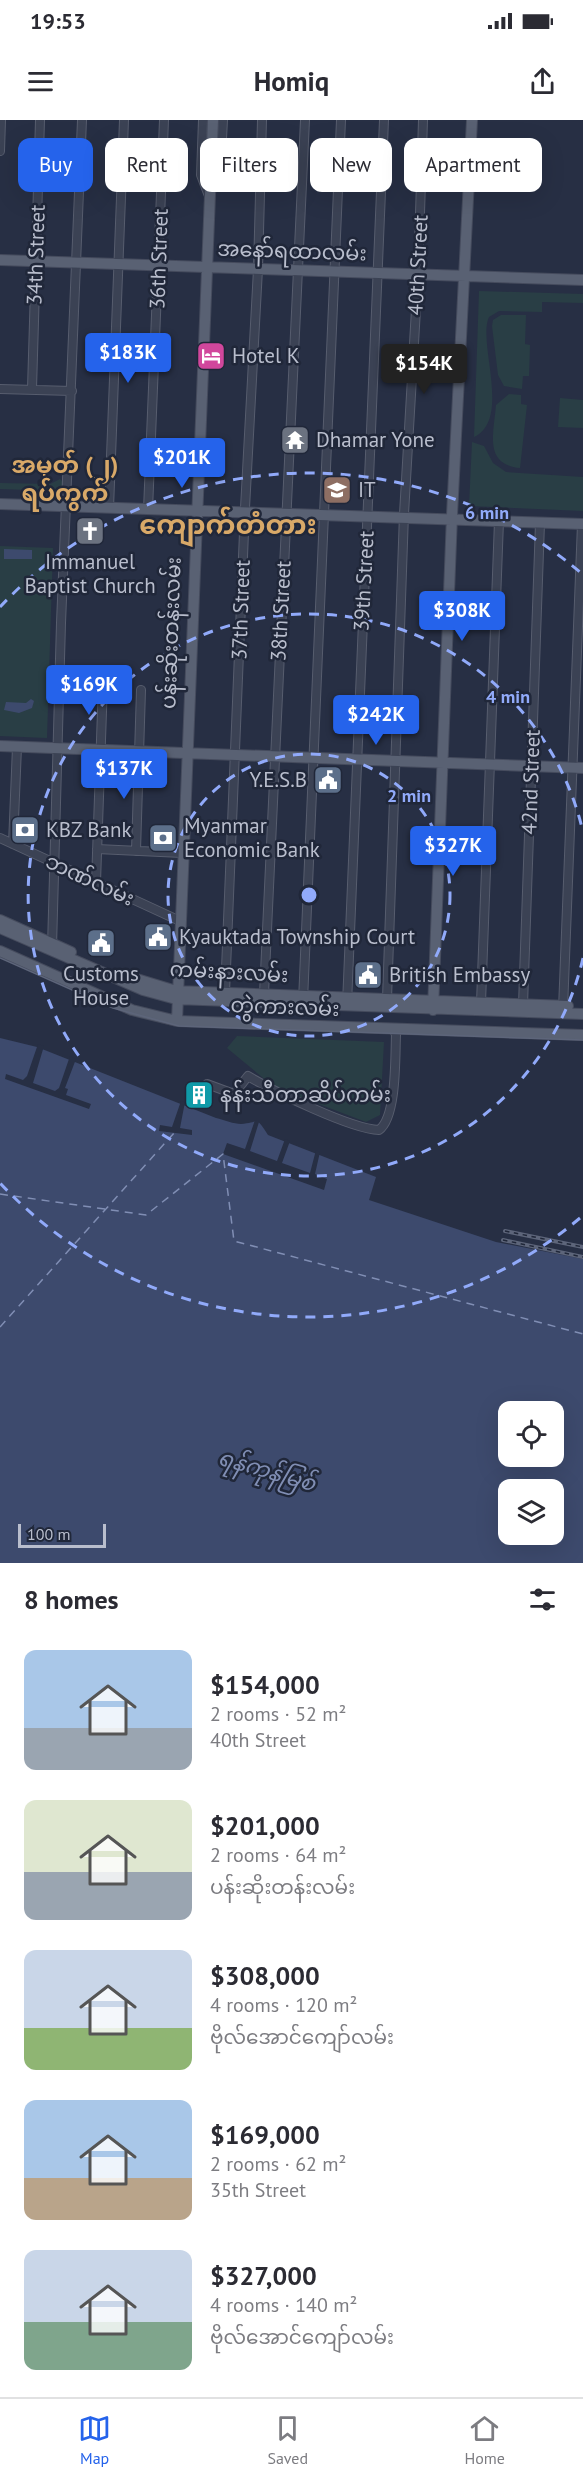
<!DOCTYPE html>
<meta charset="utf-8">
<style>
:root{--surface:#fff;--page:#f2f2f3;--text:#2b2b33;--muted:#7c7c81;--line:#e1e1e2;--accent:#2563eb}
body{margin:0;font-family:"PT Sans","Noto Sans Myanmar",sans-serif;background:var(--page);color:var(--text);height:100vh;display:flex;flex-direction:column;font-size:22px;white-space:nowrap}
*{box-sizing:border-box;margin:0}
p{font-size:20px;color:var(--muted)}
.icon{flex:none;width:33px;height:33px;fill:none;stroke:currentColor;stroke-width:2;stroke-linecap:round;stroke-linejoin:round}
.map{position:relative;height:1443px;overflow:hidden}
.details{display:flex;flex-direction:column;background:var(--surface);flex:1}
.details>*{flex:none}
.banner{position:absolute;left:18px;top:18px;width:548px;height:54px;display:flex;gap:12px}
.buttons{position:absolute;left:498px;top:1281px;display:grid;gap:12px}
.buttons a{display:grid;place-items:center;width:66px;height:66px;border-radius:12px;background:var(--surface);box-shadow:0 6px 24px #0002;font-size:30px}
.scale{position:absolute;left:18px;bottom:15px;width:88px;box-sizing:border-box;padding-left:6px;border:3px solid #b9becd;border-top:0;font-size:16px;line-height:21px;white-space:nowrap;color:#b9becd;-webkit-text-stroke:4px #202739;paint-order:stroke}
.price{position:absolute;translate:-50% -51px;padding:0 14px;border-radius:6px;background:var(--accent);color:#fff;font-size:20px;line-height:39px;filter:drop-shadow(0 2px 3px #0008)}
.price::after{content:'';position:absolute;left:50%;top:36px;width:18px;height:14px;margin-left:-9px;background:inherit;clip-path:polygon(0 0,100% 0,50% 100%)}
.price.active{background:#222;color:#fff}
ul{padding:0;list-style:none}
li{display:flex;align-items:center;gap:18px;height:150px;padding:0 24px}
li span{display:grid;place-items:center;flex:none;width:168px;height:120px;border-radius:12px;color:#555}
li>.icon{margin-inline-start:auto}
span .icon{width:72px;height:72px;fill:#fffc;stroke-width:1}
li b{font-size:26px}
h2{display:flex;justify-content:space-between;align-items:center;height:72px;padding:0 24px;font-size:26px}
.chip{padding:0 21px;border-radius:12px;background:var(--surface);box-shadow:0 6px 24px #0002;font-size:21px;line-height:54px}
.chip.active{background:var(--accent);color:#fff}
.status{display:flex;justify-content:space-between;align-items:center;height:42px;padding:0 30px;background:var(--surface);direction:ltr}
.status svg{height:16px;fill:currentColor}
header{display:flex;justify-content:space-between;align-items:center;height:78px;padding:0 24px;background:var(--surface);font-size:27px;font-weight:800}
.dock{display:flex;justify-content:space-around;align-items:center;height:84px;border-top:2px solid var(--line);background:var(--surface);font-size:16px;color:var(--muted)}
.dock a{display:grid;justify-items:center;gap:3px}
.dock .active{color:var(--accent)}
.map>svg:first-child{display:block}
.green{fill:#293e45}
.water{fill:#3d4a6d;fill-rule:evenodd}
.pier{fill:#272f44}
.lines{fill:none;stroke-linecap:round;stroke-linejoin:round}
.ferry{stroke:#808eb4;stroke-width:1.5;stroke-dasharray:8 6;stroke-linecap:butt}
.minor-casing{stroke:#575d6e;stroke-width:10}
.major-casing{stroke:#454b5d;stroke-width:12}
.minor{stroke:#3b4254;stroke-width:8}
.major{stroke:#596173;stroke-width:10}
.tram{stroke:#5d657a;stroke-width:1.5}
.rail-casing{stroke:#5d657a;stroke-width:4}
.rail{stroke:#202739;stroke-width:1.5;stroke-dasharray:4.5;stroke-linecap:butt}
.ring{fill:none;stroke:#91aafa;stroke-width:3;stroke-dasharray:10 8}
.labels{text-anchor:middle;stroke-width:5;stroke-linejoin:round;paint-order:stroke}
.street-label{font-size:21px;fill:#b9becd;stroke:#202739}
.poi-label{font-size:21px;fill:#b9becd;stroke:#202739;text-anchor:start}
.water-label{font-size:22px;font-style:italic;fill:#808eb4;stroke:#202739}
.quarter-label{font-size:24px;font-weight:bold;fill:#d9a968;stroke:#202739}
.district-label{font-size:27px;font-weight:bold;fill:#d9a968;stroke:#202739}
.centre{fill:#91aafa;stroke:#202739;stroke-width:3}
.ring-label{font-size:18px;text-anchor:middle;font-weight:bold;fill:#91aafa;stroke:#202739;stroke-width:5;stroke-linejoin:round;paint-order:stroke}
</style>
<div class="status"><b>19:53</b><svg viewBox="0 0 49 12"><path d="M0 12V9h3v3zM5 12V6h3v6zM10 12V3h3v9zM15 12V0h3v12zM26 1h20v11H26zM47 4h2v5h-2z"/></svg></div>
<header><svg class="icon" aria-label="menu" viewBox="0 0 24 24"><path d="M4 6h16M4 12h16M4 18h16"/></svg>Homiq<svg class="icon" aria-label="share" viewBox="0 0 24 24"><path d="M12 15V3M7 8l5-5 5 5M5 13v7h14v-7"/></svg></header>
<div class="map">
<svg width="583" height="1443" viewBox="0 0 583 1443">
<rect width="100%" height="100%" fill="#272f44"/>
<!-- green -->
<path class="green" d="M479,171L583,174V183L542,182V192L499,191L489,197C477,222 512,299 474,317Z
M501,195H526L525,224L530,225L529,256H523L522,269L504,266L498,255L492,206L493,200Z
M509,274L521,275V284L527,285L520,348C483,344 494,312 496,285Z
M560,278L583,280V308L558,307Z
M472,322L484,326L493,343L506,352L583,357V391L469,386Z
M60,359L64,363L60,371L0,369V363L50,364Z
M0,426L53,428L47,618L0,616Z
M237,916L384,922L380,995L366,1002L274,967L227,928Z"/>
<!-- water -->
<path class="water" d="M4,429L32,430V439H4Z
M31,579L34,581L32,588L19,593L4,590L6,582L26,583Z
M0,918L37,927L216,998C224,1000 234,1004 241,1004C260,1003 255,995 268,1015L376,1057L369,1080L496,1122L583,1139V1443H0ZM508,1292H554V1336H508ZM508,1370H554V1414H508Z"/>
<!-- pier -->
<path class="pier" d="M38,924L44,926L33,963L55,971L59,968L70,936L76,939L65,968L68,969L66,975L91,984L89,989L5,959L6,954L23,960L27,956Z
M181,981L185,982L180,1008L192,1010V1015L159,1011L160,1005L172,1007Z
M255,1000L259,1002L250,1031L277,1041L285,1019L290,1021L282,1043L310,1053L316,1030L320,1032L315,1054L327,1059L324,1070L223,1034L227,1023L245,1029Z"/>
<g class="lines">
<!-- ferry -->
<path class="ferry" d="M0,1074L146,1095L223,1034L234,1121L583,1214
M0,1207L174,1013"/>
<!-- minor casing -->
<g class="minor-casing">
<path id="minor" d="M203,0L201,55L209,76
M0,31L1,0
M210,73L220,56L223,0
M0,269L72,271
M32,269L40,0
M109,388L124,0
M148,390L164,0
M0,718L180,801
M13,724L17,627
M97,729L182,733
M136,731L141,570
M96,762L103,563
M52,827L61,503L82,0
M225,873L245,388L258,149L262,0
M264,874L305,0
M387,879L404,394L418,155L423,0
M303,881L341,0
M481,883L499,401
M347,884L384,0
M523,885L540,403
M563,889L582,404
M207,964L234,974L248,956C273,971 351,1009 379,1010C397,997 395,936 396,915L394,910"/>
</g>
<!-- major casing -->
<g class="major-casing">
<path id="major" d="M0,140L583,160
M0,384L583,404
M0,626L583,648
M0,800L71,832
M0,808L143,870L176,879L583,894
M0,831L132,890L177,901L583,915
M130,857L176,871L568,886
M433,890L452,395L472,0
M177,901L213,0"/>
</g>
<!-- minor -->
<use href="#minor" class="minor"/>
<!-- major -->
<use href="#major" class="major"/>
<!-- tram -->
<path class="tram" d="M0,838L113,888L179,906L583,920"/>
<!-- rail casing -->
<g class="rail-casing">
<path id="rail" d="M505,1111L583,1127
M503,1120L583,1137"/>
</g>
<!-- rail -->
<use href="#rail" class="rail"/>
</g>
<!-- distance rings -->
<g class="ring">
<circle cx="309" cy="775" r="141"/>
<path d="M583 838A281 281 0 1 1 583 712"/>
<path d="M580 1098A422 422 0 0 1 0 1063M0 487A422 422 0 0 1 580 452"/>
</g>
<!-- icons -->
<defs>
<g id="hotel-square" transform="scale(1.5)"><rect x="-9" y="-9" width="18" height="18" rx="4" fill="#d1479c" stroke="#202739"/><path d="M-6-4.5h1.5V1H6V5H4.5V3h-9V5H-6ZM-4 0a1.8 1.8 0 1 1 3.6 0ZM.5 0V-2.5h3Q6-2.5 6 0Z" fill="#fff"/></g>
<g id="temple-square" transform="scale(1.5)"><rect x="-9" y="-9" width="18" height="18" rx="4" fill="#6b7280" stroke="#202739"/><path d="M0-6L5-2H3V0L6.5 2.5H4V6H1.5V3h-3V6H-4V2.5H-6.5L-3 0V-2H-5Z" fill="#fff"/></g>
<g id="university-square" transform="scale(1.5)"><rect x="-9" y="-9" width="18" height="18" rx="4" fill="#8d6e63" stroke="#202739"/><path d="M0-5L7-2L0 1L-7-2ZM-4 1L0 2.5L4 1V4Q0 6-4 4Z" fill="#fff"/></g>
<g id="church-square" transform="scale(1.5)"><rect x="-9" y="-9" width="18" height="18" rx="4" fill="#6b7280" stroke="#202739"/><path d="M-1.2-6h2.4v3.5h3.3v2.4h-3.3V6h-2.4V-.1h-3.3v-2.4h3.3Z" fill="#fff"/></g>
<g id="civic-square" transform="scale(1.5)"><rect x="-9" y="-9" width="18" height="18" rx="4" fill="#5c6f8a" stroke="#202739"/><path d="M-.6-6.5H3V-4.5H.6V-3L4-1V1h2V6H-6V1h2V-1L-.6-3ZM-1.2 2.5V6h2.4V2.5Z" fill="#fff"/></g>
<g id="bank-square" transform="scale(1.5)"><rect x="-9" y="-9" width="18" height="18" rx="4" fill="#5c6f8a" stroke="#202739"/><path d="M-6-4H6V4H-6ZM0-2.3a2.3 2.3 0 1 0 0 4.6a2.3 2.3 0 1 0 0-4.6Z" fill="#fff"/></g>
<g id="building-square" transform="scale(1.5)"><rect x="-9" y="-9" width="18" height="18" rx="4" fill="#0f9aa8" stroke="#202739"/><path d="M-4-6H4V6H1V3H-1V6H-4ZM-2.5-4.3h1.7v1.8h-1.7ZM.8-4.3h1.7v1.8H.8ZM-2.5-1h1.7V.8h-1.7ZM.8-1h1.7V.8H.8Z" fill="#fff"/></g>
</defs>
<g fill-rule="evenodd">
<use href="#hotel-square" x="211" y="236"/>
<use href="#temple-square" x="295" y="320"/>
<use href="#university-square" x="337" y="370"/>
<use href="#church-square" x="90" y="411"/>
<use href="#civic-square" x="328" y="660"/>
<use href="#bank-square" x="25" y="710"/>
<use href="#bank-square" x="163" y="718"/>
<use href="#civic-square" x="158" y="817"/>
<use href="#civic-square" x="101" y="823"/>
<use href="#civic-square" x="368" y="855"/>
<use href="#building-square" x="199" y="975"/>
</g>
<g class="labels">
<!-- street labels -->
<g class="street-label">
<text transform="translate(292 131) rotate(2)" y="7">အနော်ရထာလမ်း</text>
<text transform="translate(36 135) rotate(-88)" y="7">34th Street</text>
<text transform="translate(159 139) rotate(-88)" y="7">36th Street</text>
<text transform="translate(418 145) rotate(-87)" y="7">40th Street</text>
<text transform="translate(364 461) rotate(-87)" y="7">39th Street</text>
<text transform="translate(241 490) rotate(-88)" y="7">37th Street</text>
<text transform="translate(281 491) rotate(-87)" y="7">38th Street</text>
<text transform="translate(171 513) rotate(-88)" y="7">ပန်းဆိုးတန်းလမ်း</text>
<text transform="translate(531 662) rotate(-88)" y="7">42nd Street</text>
<text transform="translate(90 760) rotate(25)" y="7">ဘဏ်လမ်း</text>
<text transform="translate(229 852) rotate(3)" y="7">ကမ်းနားလမ်း</text>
<text transform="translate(285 887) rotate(2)" y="7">တွဲကားလမ်း</text>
</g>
<!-- poi labels -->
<g class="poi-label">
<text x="232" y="243">Hotel K</text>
<text x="316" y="327">Dhamar Yone</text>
<text x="358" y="377">IT</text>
<text x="90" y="449" text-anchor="middle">Immanuel<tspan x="90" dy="24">Baptist Church</tspan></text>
<text x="307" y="667" text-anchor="end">Y.E.S.B</text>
<text x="184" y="713">Myanmar<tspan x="184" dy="24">Economic Bank</tspan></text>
<text x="46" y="717">KBZ Bank</text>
<text x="179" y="824">Kyauktada Township Court</text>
<text x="101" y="861" text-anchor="middle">Customs<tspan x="101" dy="24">House</tspan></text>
<text x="389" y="862">British Embassy</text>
<text x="220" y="982">နန်းသီတာဆိပ်ကမ်း</text>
</g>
<!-- water labels -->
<g class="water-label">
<text transform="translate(267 1350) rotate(16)" y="8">ရန်ကုန်မြစ်</text>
</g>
<!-- quarter labels -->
<g class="quarter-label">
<text x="65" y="353">အမှတ် (၂)<tspan x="65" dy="28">ရပ်ကွက်</tspan></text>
</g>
<!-- district labels -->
<g class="district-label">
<text x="228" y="414">ကျောက်တံတား</text>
</g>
</g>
<circle cx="309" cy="775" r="9" class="centre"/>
<g class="ring-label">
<text x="487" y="399">6 min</text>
<text x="508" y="583">4 min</text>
<text x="409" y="682">2 min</text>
</g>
</svg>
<div class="buttons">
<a><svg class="icon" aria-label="locate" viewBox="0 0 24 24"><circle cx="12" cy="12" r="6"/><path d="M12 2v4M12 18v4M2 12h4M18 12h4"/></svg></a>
<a><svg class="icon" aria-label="layers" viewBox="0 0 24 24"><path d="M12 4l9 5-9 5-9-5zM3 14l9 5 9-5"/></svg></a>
</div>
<div class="scale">100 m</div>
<b class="price" style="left:128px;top:264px">$183K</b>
<b class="price active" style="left:424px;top:275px">$154K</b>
<b class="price" style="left:182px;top:369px">$201K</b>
<b class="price" style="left:462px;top:522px">$308K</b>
<b class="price" style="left:89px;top:596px">$169K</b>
<b class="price" style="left:376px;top:626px">$242K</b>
<b class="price" style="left:124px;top:680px">$137K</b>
<b class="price" style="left:453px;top:757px">$327K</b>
<div class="banner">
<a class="chip active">Buy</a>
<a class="chip">Rent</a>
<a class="chip">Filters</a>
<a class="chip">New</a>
<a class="chip">Apartment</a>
</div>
</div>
<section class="details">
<h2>8 homes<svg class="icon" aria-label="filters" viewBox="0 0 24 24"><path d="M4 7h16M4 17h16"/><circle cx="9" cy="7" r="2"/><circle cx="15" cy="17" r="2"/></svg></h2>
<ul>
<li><span style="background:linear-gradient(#a9c7e8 65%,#9aa5b1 0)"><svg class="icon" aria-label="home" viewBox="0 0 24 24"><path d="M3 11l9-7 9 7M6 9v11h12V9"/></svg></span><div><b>$154,000</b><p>2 rooms · 52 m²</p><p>40th Street</p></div></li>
<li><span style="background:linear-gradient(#dfe7d0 60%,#9aa5b1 0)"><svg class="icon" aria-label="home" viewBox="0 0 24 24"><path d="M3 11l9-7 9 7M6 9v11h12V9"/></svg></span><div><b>$201,000</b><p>2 rooms · 64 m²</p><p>ပန်းဆိုးတန်းလမ်း</p></div></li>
<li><span style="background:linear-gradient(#c9d6e8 65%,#8fb573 0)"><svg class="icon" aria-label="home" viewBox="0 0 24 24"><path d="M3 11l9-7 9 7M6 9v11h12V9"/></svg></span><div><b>$308,000</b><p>4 rooms · 120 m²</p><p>ဗိုလ်အောင်ကျော်လမ်း</p></div></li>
<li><span style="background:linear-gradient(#a9c7e8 65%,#b9a48a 0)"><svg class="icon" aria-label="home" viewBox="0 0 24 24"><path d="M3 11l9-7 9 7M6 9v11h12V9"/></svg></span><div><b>$169,000</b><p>2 rooms · 62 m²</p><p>35th Street</p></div></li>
<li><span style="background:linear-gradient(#c9d6e8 60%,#7fa58c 0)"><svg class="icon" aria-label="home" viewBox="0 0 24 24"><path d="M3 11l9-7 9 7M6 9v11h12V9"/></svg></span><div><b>$327,000</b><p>4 rooms · 140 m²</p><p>ဗိုလ်အောင်ကျော်လမ်း</p></div></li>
</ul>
</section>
<nav class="dock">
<a class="active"><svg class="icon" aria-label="map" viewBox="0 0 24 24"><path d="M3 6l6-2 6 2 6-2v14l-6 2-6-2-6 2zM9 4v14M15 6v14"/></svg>Map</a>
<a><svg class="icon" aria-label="saved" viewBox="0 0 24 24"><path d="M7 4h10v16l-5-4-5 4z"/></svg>Saved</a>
<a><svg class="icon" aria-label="home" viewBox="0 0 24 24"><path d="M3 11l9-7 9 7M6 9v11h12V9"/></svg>Home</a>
</nav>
